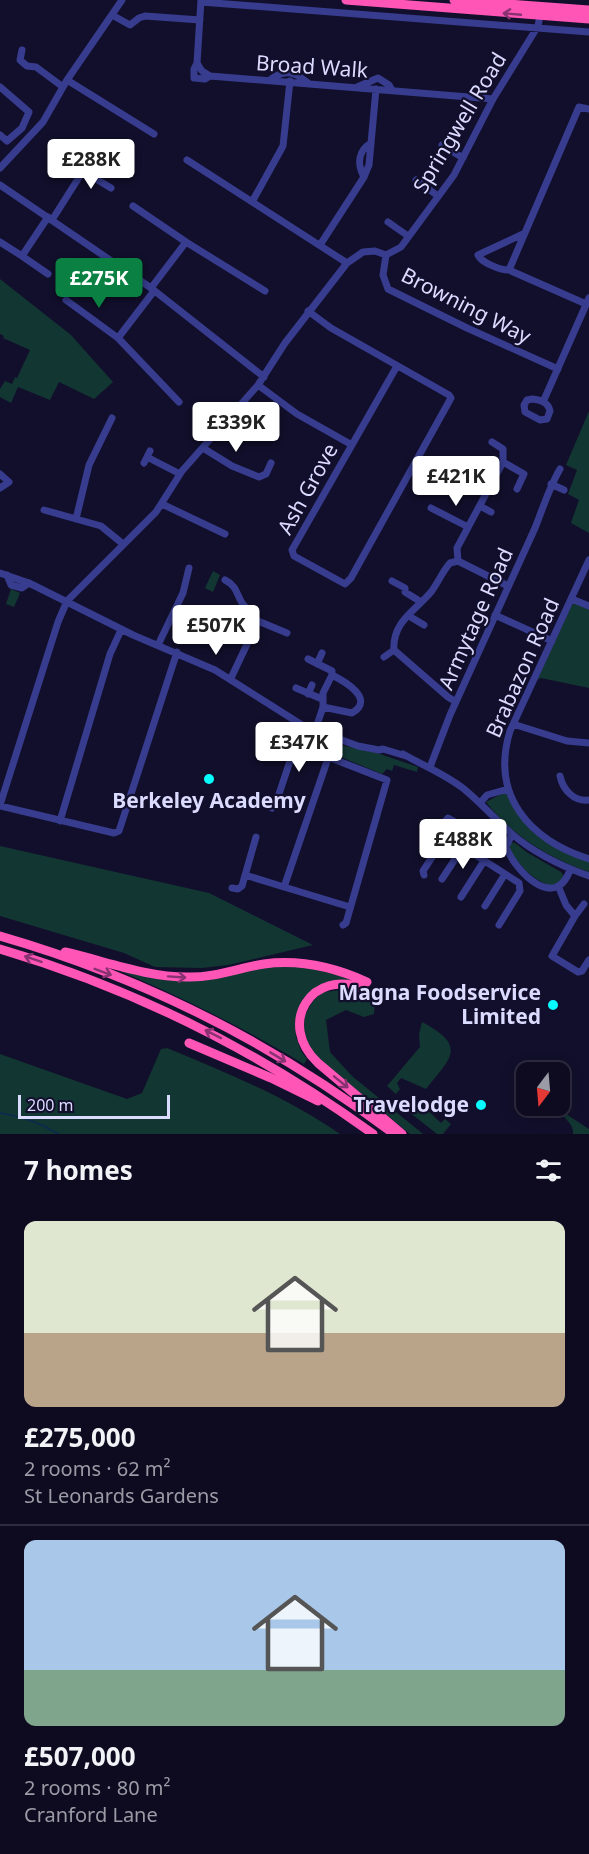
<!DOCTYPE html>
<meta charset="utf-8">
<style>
:root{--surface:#0e0b21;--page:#17142a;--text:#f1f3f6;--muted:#9b9ba5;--line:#2e2b3f;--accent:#0b8043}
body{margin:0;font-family:"Noto Sans",sans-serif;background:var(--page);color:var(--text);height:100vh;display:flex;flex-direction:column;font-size:22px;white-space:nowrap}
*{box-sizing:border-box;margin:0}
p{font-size:20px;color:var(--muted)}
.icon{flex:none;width:33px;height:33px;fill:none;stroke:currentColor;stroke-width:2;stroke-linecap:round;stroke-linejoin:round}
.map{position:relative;height:1134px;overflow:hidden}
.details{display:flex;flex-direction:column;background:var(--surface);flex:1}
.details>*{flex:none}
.needle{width:39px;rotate:196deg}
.tools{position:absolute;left:516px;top:1062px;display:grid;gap:12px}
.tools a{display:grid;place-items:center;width:54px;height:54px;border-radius:12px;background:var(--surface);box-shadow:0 3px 15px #0003,0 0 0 2px var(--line);font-size:30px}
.scale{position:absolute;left:18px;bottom:15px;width:152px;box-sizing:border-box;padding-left:6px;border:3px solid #dbdaff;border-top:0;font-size:16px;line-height:21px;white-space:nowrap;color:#dbdaff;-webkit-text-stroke:4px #120f2c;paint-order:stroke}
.price{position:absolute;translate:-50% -51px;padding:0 14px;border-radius:6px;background:#fff;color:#222;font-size:20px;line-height:39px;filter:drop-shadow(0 2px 3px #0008)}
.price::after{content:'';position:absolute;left:50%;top:36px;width:18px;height:14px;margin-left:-9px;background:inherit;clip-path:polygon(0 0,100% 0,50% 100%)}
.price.selected{background:var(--accent);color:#fff}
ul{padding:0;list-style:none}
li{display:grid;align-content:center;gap:12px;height:318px;padding:0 24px}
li+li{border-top:2px solid var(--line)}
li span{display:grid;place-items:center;height:186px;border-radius:12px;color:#555}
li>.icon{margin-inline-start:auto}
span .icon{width:108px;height:108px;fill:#fffc;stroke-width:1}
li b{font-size:26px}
h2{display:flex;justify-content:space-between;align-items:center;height:72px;padding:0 24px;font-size:26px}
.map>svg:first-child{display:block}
.green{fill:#123632}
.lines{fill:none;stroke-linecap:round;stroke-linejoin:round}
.stream{stroke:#092a51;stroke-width:1.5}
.minor{stroke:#373c8e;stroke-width:7}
.highway{stroke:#ff55b6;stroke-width:9}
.oneway{stroke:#883271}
.poi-dot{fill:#06fdff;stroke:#120f2c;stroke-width:2}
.labels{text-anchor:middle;stroke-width:4.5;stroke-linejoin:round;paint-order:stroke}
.street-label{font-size:21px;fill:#dbdaff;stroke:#120f2c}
.poi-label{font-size:21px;font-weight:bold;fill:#dbdaff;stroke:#120f2c;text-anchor:end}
</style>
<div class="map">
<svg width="589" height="1134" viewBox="0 0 589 1134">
<rect width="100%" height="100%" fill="#120f2c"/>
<!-- green -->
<path class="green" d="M0,279L71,335L113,382L94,399L59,382L50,400L18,387L11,403L0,397V389L5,381L12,384L15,377L17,378L30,350L3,338L4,336L0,334Z
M589,411V533L571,523L579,500L568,494L577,470L566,465Z
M213,571L220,575L213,592L205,588Z
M11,589L20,593L14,607L6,604Z
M575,603L589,609V688L541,678L537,680L571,606Z
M341,745L377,753L418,767L417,772L394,765L392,771L387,769L382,774L338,756L339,746Z
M503,793H506C513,802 516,813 524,822C541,842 564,853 589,862V872C550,859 511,835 486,802Z
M510,842L515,843L528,853L561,872L565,877L553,887C531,879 522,868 509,849Z
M0,846L209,893L313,945L228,965L202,968L155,967L124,953L0,916Z
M101,963L154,977L273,966H305L354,979L353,982L335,981L300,1007L295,1022L296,1037L301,1051L307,1059L304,1064C239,1025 171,992 101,963Z
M353,989L375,1001L374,1014L364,1017L346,1010L326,1020L330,1052L352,1076L423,1134H410L332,1070L309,1048L304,1029L305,1015L313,1001L323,992Z
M422,1022C467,1046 452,1057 426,1089L401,1078L397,1083L400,1089L396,1094L387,1086L420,1047L419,1034Z
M167,1048C227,1073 287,1097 340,1134H0V1054L127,1099L142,1093L161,1049Z
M421,1104L441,1123L445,1119L451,1124L443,1134H437L404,1108L405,1106L414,1107Z
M560,1110L589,1129V1134H573C574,1123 563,1119 560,1110Z"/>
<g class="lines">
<!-- stream -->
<path class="stream" d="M0,1113C20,1116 41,1123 58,1134"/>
<!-- minor -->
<path class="minor" d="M201,0L197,63L202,71L210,76L493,99
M201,2L589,32
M112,15L130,25L139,18L145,16L200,20
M22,50L20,60L27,66L36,67L63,87
M197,63L194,69V78L205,79L210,76
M67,80L154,134
M270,80C285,68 295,72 308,83
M0,87L29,112L22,128L7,141L0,135
M357,87L378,78L389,85L392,90
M442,145L463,158
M187,160L347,263
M0,168L43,122L67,80L122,0
M83,171L111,188
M364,177C357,164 358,151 371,143
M416,180L438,196
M0,185L151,288L264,377
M252,202L283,146L290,81
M133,206L186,242
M48,217L22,256L48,274
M52,220L83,171L62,156
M388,222L408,236
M0,242L22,256
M320,245L364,177L369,165L376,89
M386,255L383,275L388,289L467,328L558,369
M509,270C499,270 481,262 478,255L523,234
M151,288L186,242L265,291
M154,291L118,338L179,402
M66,300L118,338
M586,304L509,270L579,107L589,109
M308,311L331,328L449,395L451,398L351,578L345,584L294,556L292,550L397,366
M258,385L297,414L352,445
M532,399C541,400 548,402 550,411L547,419L540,420L525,412L524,405L527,400Z
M543,402L589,298
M203,448L232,466L259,477L266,474L271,463
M147,457L180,474
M503,462L524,474L517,489
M144,463L150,451
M0,474L9,482L0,488
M551,484L564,490
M162,504L225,534
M480,506L491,512
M431,508L468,527
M44,510L101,526L123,544
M76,519L89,465L112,418
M589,560L510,731C490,796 530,840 589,859
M458,561L457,548L503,462V449L492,442
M0,573L29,583L133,635L215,670L302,725L358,746L379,750L383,749L406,756
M7,575L11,585L22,588L29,583
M225,580C237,586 236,593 242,603C247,610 254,613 258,621L231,678
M392,581L405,588V592L421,602
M572,599L589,606
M495,615L552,641
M409,616L424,625
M258,621L287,633
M158,645L183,593L189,568
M384,657L394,650
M308,659L332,671V675L323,693V707L315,731
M317,664L322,653
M296,688L322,699
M308,694L312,685
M456,702L448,697L394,650C392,622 415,611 431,592C438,583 442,572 450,563L458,561L508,586
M323,707L352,713C376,699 344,681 332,675
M513,724L567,741L589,743
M403,754C424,766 445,774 464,789C481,803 495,819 512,834C534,853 561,866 589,876
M328,757L387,780L346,923L343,925
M430,767L450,715L535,528C543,508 549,488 560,469
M560,776C563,790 574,802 589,800
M480,803L487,795L508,789
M0,805L58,622L67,601L156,512L182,471L258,385L285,343L347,263L363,252L375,251L386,255L401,247L454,175L493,99L538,26L540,16
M0,806L114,833L119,831L177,652
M272,808L276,803L302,725
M60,821L110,654L121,630
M512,834L506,847C515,871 555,912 570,870
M446,836L438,830L448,818L462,826
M245,875L284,887L335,738
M424,875L423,871L446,836L519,883L520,891L499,925
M442,879L463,847
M284,887L350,907
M232,888L238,889L242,886L256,837
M559,888L566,905L575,916L552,956L578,972L582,971L589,960
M461,897L484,861
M485,906L505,874
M575,916L584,904"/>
<!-- highway -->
<path class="highway" d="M346,0L589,19
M454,0L589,10
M0,936C142,977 276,1045 394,1134
M0,949C135,989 260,1052 373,1134
M65,952C105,961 146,977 187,977C214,978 238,968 264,964C300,959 334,967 367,982
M364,989C312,967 276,1024 318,1063L402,1134
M189,1043L271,1078L318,1101"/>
</g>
<!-- one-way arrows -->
<defs><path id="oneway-shaft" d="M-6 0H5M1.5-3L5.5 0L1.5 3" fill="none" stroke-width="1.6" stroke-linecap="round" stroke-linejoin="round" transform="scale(1.5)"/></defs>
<g class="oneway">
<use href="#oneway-shaft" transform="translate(512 14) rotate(-175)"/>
<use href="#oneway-shaft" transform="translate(33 959) rotate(-161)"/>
<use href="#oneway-shaft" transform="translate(103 972) rotate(21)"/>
<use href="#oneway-shaft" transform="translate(177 977) rotate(4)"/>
<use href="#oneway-shaft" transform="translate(213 1034) rotate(-153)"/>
<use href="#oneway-shaft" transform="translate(278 1057) rotate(31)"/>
<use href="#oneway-shaft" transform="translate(341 1082) rotate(39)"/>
</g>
<!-- markers -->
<g class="poi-dot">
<circle cx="209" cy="779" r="6"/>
<circle cx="553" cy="1005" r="6"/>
<circle cx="481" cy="1105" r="6"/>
</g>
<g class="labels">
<!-- street labels -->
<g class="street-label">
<text transform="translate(312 67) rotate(4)" y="7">Broad Walk</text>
<text transform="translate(460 123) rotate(-59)" y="7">Springwell Road</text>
<text transform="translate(466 306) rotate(27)" y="7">Browning Way</text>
<text transform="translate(308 489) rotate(-61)" y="7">Ash Grove</text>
<text transform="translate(476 619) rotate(-66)" y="7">Armytage Road</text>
<text transform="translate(523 668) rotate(-66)" y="7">Brabazon Road</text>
</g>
<!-- poi labels -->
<g class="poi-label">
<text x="209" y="808" text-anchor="middle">Berkeley Academy</text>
<text x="541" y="1000">Magna Foodservice<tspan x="541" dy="24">Limited</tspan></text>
<text x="469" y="1112">Travelodge</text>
</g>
</g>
</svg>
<div class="tools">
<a><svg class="needle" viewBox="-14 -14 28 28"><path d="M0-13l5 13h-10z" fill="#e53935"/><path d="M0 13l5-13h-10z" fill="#9b9ba5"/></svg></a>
</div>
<div class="scale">200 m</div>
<b class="price" style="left:91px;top:190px">£288K</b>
<b class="price selected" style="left:99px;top:309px">£275K</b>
<b class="price" style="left:236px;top:453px">£339K</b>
<b class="price" style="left:456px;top:507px">£421K</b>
<b class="price" style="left:216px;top:656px">£507K</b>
<b class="price" style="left:299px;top:773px">£347K</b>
<b class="price" style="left:463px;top:870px">£488K</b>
</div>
<section class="details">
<h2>7 homes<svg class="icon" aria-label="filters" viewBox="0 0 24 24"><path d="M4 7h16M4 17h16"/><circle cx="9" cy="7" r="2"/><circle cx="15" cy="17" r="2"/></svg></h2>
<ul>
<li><span style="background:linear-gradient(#dfe7d0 60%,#b9a48a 0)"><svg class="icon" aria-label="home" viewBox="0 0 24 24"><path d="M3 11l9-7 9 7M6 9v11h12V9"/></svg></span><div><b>£275,000</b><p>2 rooms · 62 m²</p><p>St Leonards Gardens</p></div></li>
<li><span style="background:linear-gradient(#a9c7e8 70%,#7fa58c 0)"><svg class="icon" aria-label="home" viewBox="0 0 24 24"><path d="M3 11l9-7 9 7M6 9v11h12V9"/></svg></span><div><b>£507,000</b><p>2 rooms · 80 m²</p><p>Cranford Lane</p></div></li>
</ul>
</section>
